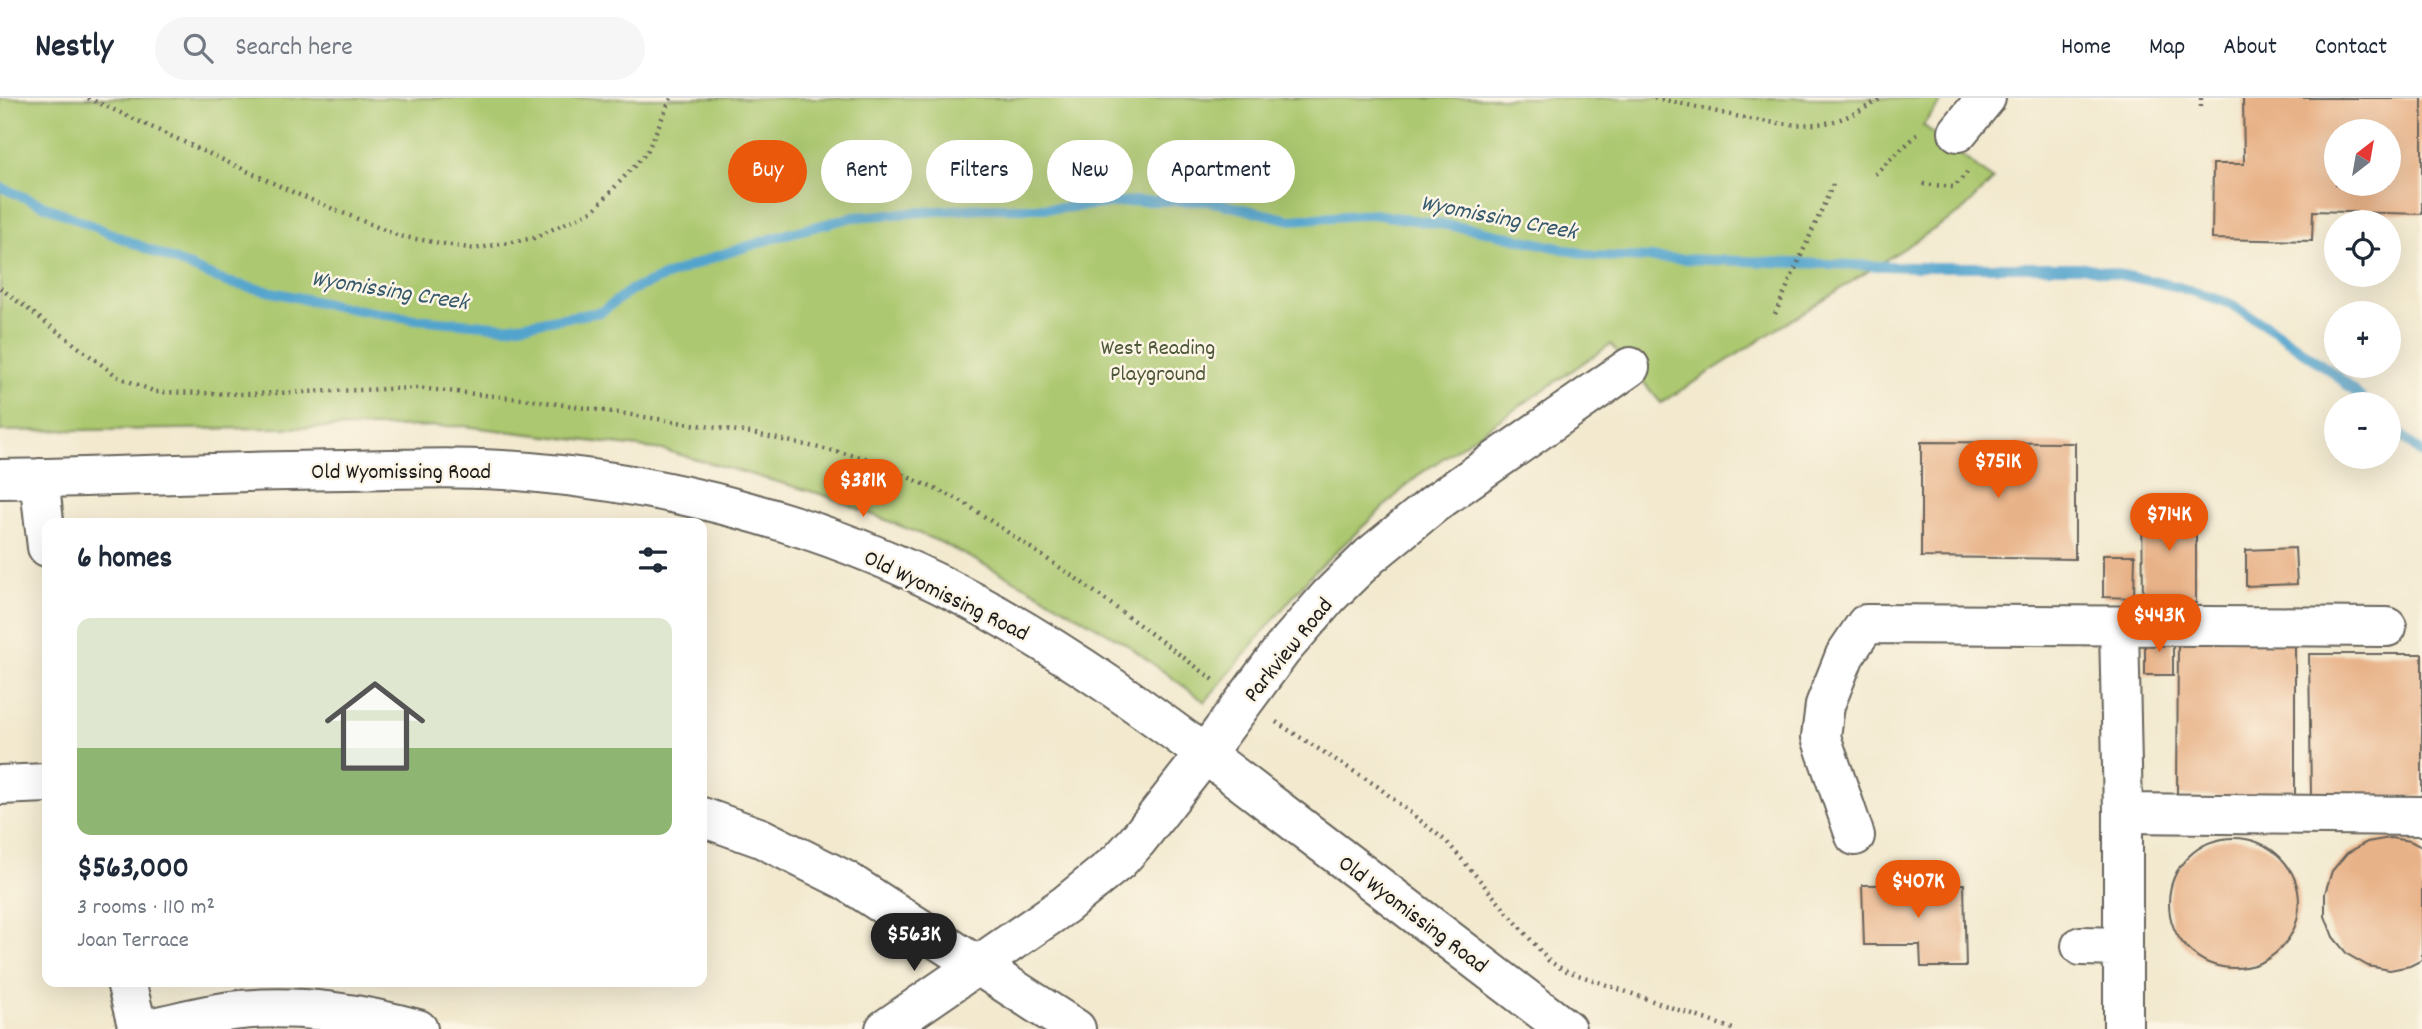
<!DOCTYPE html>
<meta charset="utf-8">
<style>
:root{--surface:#fff;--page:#f6f6f7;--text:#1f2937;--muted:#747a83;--line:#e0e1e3;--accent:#ea580c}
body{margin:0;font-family:Dekko,sans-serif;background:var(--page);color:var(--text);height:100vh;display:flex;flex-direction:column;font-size:26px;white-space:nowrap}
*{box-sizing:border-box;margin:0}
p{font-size:23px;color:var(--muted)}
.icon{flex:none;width:38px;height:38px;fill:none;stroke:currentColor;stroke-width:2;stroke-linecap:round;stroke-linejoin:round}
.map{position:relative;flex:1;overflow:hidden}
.panel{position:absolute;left:42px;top:420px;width:665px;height:469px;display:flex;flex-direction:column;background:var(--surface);border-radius:14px;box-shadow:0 7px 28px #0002}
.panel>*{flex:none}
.guide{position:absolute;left:728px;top:42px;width:665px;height:63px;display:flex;gap:14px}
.needle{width:46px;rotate:31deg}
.controls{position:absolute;left:2324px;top:21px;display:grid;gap:14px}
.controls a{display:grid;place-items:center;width:77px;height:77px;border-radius:50%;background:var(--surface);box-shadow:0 7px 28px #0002;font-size:35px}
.price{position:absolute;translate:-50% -60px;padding:0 16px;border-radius:24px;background:var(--accent);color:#fff;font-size:23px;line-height:46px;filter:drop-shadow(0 2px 4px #0008)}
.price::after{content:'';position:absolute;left:50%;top:42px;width:21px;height:16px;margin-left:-10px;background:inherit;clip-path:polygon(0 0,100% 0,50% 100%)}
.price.active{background:#222;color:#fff}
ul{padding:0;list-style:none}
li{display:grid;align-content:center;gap:14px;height:371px;padding:0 35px}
li span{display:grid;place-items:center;height:217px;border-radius:14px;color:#555}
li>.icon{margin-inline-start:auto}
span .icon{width:126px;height:126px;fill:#fffc;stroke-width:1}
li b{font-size:30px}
h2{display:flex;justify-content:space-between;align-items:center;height:84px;padding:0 35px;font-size:30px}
.tag{padding:0 24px;border-radius:32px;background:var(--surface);box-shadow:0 7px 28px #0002;font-size:24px;line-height:63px}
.tag.active{background:var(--accent);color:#fff}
header{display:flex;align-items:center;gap:42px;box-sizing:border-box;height:98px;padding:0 35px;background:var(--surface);border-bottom:2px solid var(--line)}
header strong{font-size:33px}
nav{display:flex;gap:38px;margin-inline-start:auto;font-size:24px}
.search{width:490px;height:63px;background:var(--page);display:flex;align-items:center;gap:18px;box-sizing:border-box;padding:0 24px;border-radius:38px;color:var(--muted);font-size:26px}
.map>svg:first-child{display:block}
.green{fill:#acc86f;stroke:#647246;stroke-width:2}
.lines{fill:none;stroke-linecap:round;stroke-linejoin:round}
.stream{stroke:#53a4cd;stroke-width:10}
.building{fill:#e8b288;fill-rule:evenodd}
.minor-casing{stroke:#67645b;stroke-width:42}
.path{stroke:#67645b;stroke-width:4.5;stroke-dasharray:2 5;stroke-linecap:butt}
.minor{stroke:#fff;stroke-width:38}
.labels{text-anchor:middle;stroke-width:5;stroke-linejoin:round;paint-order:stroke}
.park-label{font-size:23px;fill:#4e5839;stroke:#fcf5e5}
.street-label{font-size:23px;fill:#1c1c1c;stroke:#fcf5e5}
.water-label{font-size:24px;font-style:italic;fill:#35596c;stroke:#fcf5e5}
</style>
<header>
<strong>Nestly</strong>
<div class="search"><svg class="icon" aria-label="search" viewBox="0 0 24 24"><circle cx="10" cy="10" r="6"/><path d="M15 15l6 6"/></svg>Search here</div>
<nav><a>Home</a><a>Map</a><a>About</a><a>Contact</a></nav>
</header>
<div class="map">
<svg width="2422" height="931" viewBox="0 0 2422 931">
<rect width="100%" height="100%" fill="#fcf5e5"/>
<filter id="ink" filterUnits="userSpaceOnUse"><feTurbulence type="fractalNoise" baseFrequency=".0143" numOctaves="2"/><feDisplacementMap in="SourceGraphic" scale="14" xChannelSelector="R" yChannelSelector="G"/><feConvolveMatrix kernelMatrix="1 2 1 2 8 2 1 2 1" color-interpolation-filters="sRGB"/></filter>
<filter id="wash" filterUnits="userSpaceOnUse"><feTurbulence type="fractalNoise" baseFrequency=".00686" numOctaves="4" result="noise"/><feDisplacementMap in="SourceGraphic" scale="28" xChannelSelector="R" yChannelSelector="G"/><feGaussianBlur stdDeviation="1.57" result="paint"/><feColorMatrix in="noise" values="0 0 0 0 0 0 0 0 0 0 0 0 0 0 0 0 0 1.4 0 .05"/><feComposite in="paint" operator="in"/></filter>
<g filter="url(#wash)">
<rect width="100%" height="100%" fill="#f2e9cf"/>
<!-- green -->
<path class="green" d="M0,0H1944L1923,27L1993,82L1961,114L1661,305L1611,246L1417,378L1311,477L1205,604L1126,546L1026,488L940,444L824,397L663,352L463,328L0,333Z"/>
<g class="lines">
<!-- stream -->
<path class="stream" d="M0,89L226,184L341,209L415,221L506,229L601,214L631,192L714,159L787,136L853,119L981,110H1061L1136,103H1208L1291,122L1373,116L1480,132L1594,158L1915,169H2083L2175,188L2229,205L2275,233L2336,277L2368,306
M2389,325L2422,356"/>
</g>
<g id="blocks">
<!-- building -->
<path class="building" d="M2243,0H2422V116L2313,113L2312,143L2212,141L2213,66H2244ZM2336,33H2389V86H2336Z
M1921,344L2075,345V461L1921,459Z
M2142,405L2196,406V505H2143Z
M2295,450L2297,486L2246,488V452Z
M2103,457H2135L2134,500L2103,499Z
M2145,535H2173V577H2145Z
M2178,540L2295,541V699L2177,698Z
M2309,556H2422V698L2311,699Z
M2169 805a65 65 0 1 1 130 0a65 65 0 1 1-130 0Z
M2390,740L2410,743L2422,749V862L2410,868L2390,872L2368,868L2347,856L2333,839L2325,818V795L2332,773L2347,755L2367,744Z
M1964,786L1966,869H1921L1920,847H1864L1862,787Z"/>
</g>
</g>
<g filter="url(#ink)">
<use href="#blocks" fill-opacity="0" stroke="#67645b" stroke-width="2"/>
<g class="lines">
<!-- minor casing -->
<g class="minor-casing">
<path id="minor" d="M1958,34L1986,0
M39,380L47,449
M0,381C116,379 231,373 347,372C407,371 469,368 529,374C669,386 810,423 937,485C1059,545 1169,628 1276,710C1373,784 1469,857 1566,931
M2119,528L2123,715V931
M0,687L47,685
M2123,715L2422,718
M702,719L761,740L845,782L1076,931
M1855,738L1821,639L1825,607L1845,557L1866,526L2387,529
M2081,848L2123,849
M126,884L138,931
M144,931C175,925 208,915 240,912C301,906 359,915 418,931
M885,931L1065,807L1119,763L1137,743L1205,656L1282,552L1329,498L1370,458L1435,405L1630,269"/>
</g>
<!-- path -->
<path class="path" d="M88,0L297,96L399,138L474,151L534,140L594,112L647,54L671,0
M1654,0C1706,9 1764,30 1816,26C1840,25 1862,12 1882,0
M2201,0V13
M1875,76L1921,33
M1923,86L1954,89L1970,71
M0,190L118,279L156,294L247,296L418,290L532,302L751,335L865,360L960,402L1081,484L1214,582
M1775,216L1834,84
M1276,624L1377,688L1447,744L1549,863L1564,872L1733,931"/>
<!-- minor -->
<use href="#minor" class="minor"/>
</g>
</g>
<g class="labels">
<!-- park labels -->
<g class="park-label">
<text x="1158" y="256">West Reading<tspan x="1158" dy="26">Playground</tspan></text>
</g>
<!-- street labels -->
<g class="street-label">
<text x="401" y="380">Old Wyomissing Road</text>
<text transform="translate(947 496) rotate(26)" y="8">Old Wyomissing Road</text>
<text transform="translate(1287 551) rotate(-51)" y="8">Parkview Road</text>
<text transform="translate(1414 815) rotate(37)" y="8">Old Wyomissing Road</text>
</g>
<!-- water labels -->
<g class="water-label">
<text transform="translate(1499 118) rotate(11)" y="8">Wyomissing Creek</text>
<text transform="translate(390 191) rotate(9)" y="8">Wyomissing Creek</text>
</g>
</g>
</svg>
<div class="controls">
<a><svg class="needle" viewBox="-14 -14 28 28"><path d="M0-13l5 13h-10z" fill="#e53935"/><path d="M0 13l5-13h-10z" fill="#747a83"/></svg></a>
<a><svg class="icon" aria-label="locate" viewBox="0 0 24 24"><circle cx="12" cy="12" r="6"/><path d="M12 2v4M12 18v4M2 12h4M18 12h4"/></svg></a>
<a>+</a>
<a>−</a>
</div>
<b class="price" style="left:1998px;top:402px">$751K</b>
<b class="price" style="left:863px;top:421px">$381K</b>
<b class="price" style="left:2169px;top:455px">$714K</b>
<b class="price" style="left:2159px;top:556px">$443K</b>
<b class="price" style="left:1918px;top:822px">$407K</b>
<b class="price active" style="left:914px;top:875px">$563K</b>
<div class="guide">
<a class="tag active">Buy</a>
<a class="tag">Rent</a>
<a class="tag">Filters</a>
<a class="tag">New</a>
<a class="tag">Apartment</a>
</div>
<section class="panel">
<h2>6 homes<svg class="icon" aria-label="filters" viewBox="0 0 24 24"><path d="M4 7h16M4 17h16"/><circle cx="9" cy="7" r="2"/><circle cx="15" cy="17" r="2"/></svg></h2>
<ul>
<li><span style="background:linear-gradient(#dfe7d0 60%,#8fb573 0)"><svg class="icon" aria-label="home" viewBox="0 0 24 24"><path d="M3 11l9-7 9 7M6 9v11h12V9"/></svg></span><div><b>$563,000</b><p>3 rooms · 110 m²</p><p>Joan Terrace</p></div></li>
</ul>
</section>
</div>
